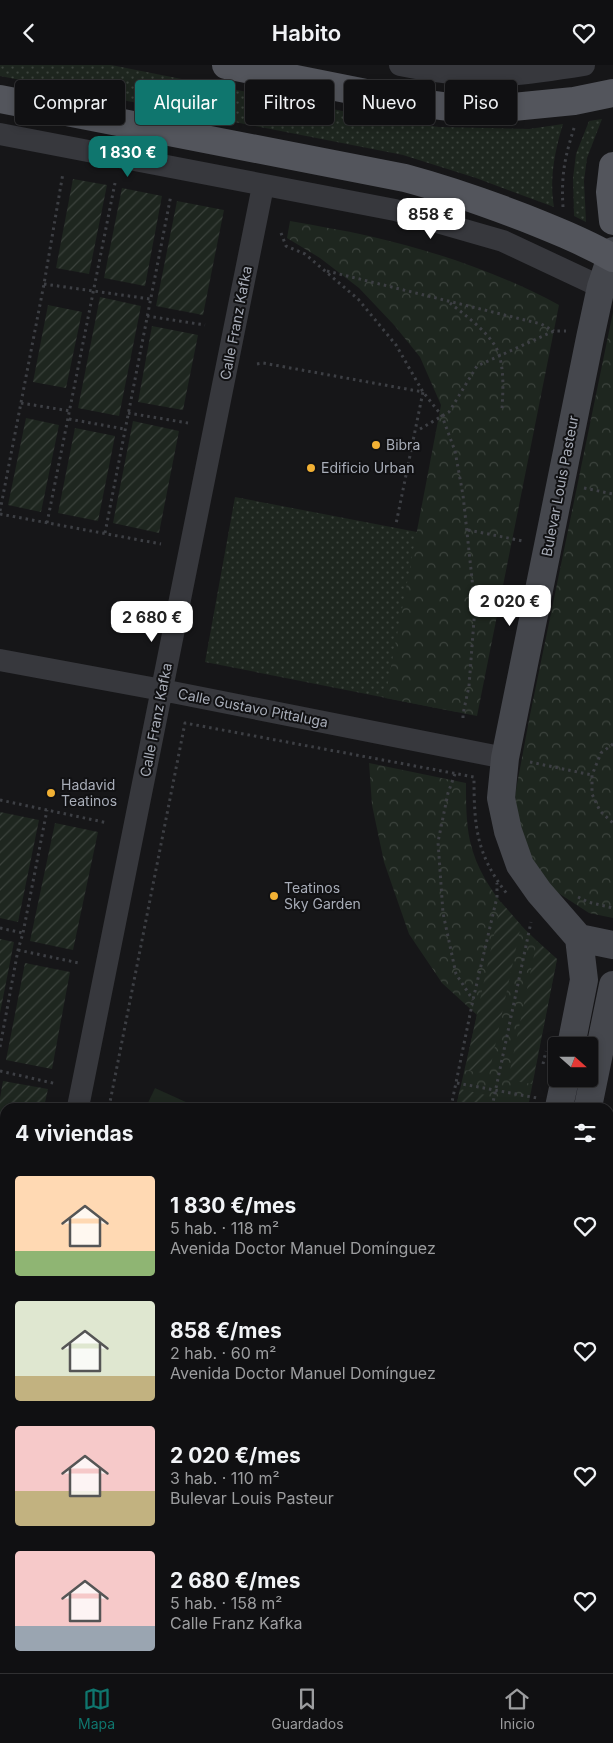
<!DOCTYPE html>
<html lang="es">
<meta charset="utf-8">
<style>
:root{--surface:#101012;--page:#1e1e20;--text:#f1f3f6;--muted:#9c9d9f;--line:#303032;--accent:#0f766e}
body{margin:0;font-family:Inter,sans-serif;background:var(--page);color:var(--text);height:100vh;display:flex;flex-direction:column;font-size:19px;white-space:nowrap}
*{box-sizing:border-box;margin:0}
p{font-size:16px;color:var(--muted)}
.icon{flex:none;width:28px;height:28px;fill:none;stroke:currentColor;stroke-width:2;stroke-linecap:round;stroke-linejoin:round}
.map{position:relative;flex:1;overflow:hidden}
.details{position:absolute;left:0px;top:1038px;width:614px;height:571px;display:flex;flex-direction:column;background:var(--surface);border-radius:15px 15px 0 0;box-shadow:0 2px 8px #0003,0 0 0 1px var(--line)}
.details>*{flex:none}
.hud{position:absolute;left:15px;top:15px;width:584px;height:45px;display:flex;gap:10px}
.needle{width:32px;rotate:111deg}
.buttons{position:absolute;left:548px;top:972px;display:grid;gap:10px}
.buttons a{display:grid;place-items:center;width:50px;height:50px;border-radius:5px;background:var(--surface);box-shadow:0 2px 8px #0003,0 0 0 1px var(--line);font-size:25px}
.price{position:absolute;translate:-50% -42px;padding:0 11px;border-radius:10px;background:#fff;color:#222;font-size:16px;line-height:32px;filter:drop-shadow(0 1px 2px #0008)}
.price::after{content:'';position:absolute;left:50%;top:30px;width:15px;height:11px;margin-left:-8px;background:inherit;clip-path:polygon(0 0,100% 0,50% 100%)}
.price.on{background:var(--accent);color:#fff}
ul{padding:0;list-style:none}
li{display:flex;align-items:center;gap:15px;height:125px;padding:0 15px}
li span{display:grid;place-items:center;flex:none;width:140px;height:100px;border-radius:5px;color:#555}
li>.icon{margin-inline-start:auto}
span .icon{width:60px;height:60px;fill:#fffc;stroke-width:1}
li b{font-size:21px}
h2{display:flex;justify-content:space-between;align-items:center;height:60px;padding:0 15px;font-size:21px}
.tag{padding:0 18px;border-radius:5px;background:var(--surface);box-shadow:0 2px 8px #0003,0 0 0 1px var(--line);font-size:18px;line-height:45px}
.tag.on{background:var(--accent);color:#fff}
header{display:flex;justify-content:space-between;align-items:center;height:65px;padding:0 15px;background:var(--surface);font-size:22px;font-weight:600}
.dock{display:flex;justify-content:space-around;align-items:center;height:70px;border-top:1px solid var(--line);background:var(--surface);font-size:14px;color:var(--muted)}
.dock a{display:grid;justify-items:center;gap:2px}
.dock .on{color:var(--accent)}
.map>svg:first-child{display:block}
.grass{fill:url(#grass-dots)}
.park{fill:url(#park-crowns)}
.garden{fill:url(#garden-furrows)}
.pitch{fill:#1e261f}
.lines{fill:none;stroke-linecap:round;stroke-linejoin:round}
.path{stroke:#3d3f44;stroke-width:3;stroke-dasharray:2.5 4;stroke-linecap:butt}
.street{stroke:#37383d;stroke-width:22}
.secondary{stroke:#45474d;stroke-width:28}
.primary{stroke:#53555c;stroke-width:28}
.poi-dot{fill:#f2b134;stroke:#111113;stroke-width:2}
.labels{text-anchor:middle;stroke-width:4;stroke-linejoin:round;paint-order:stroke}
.street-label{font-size:14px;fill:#a8adb8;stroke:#111113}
.poi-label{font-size:14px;fill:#a8adb8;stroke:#111113;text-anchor:start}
</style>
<header><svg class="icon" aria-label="back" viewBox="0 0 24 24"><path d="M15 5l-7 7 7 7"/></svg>Habito<svg class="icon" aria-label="heart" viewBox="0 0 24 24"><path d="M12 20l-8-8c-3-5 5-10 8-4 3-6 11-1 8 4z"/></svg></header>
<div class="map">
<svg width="613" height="1608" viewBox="0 0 613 1608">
<defs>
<pattern id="grass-dots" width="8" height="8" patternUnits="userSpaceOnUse" patternTransform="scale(1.25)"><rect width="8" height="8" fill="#1e261f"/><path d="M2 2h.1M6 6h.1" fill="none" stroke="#3c433d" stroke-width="1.8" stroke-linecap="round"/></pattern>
<pattern id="park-crowns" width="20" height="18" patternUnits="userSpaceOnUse" patternTransform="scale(1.25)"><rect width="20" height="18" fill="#1e261f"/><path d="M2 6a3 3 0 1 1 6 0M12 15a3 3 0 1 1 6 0" fill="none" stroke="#3c433d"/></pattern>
<pattern id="garden-furrows" width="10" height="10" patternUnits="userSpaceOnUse" patternTransform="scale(1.25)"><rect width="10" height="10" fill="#1e261f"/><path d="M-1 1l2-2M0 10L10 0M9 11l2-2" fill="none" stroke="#3c433d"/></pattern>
</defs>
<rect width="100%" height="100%" fill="#161618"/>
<!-- grass -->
<path class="grass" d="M0,0H111L383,54L439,62L529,64L563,59C555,85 549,114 554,142L476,113L403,90L0,11Z
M602,54L587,93L584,116L586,157L574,151L573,113L576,89L589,56Z
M235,432L417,467L429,479L457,647L205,597Z"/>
<!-- park -->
<path class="park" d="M290,156C317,161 343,165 369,171C435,186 500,208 559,240L477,651L385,633L441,340L420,292L394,260L359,223L320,193L287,173Z
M613,247V853L589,848L552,824L526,790L518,760L515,730L530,650Z
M369,698L466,718C466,737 466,757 470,776C481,825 521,862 557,894L528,1042H456L477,950L442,918L409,869L384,797L372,740Z
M609,1312L613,1313V1520L609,1540Z"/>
<!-- garden -->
<path class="garden" d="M73,114L107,120L89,209L56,203Z
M122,123L162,131L145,221L104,213Z
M177,136L224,145L203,250L156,241Z
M100,232L141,241L119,351L78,343Z
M48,240L82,247L66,323L33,317Z
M152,261L198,270L183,345L138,337Z
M26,353L59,360L41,447L8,440Z
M133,356L179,366L159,468L113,458Z
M75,363L115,371L98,456L58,448Z
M0,747L39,755L18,857L0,853Z
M55,758L98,767L73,885L30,876Z
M501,837L521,860L489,1009L465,1005Z
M0,874L14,877L0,948Z
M537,876L557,894L532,1019L508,1015Z
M25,898L70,907L52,1004L6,995Z
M3,1016L48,1024L44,1042H5V1086L0,1085V1033Z
M460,1024L486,1030L483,1042H456Z
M613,1095V1205H609V1117Z
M613,1317V1429L609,1428V1338Z"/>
<!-- pitch -->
<path class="pitch" d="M155,1023L197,1042H146Z"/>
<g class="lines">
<!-- path -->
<path class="path" d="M563,142C561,109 565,91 575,60
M281,168L286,181L305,189L358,234L396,280L423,327L442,351L455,386L463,430L475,542L469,621L463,649V657
M327,206L541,259L554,266
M44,219L150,234
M450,238C466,251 496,272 500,293C504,309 503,327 502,344
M147,251L205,260
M257,299L263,298L423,327L396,459
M21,338L70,346
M128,348L188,358
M69,354L124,364
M420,364L449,347L477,301L554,266H566
M584,423L613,429
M0,446L44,219L63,108
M0,449L161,479
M47,458L115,118
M468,465L523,476
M105,468L171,130
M613,679L601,688L592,710V729L600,746L613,758
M530,697L592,710
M455,709L448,728L438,777L443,848L456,909L473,935
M0,735L108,758
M578,832L588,837L613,843
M0,863L23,868
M18,885L79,898
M0,982L18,885L23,868L47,745
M543,999L546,986
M0,1006L57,1019
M457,1018L537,1033
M109,1042L185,658L474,712C474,761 476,790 508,830
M451,1042L473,935L497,832V818
M492,1042L531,857
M0,1195L5,1191
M0,1267L5,1268
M609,1437L613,1438
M609,1505L613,1484
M335,1608L336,1604
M380,1608L381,1604
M546,1608L547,1604
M588,1608L589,1604"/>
<!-- street -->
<path class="street" d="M400,0C435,7 472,12 508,10C533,8 559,4 584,0
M0,69L395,145L503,176L601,222
M0,595L162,625L505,693
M78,1042L263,121
M0,1443L5,1417"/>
<!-- secondary -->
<path class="secondary" d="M579,873L613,880
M571,981L584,915L579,873L539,827L520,800L508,766L501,733L505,693L590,273L601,222L613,186
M559,1042L565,1014
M588,1042L613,920
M0,1113L5,1114
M0,1162L5,1163
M609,1233L613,1234
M609,1287H613
M447,1608L448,1604
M477,1608L478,1604"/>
<!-- primary -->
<path class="primary" d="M226,0L411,37L457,43L513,42L574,36L613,28
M0,34L405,113C446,124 486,138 525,153C555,165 585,177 613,193
M613,101L610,127L613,156"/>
</g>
<!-- markers -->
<g class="poi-dot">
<circle cx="376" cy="380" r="5"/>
<circle cx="311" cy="403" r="5"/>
<circle cx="51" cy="728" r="5"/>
<circle cx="274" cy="831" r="5"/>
</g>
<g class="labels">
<!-- street labels -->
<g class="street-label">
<text transform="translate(236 258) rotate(-79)" y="5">Calle Franz Kafka</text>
<text transform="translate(560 421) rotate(-79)" y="5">Bulevar Louis Pasteur</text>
<text transform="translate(253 643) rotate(11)" y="5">Calle Gustavo Pittaluga</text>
<text transform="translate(156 655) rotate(-79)" y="5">Calle Franz Kafka</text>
</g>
<!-- poi labels -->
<g class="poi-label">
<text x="386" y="385">Bibra</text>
<text x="321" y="408">Edificio Urban</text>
<text x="61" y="725">Hadavid<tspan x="61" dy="16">Teatinos</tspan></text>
<text x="284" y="828">Teatinos<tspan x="284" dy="16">Sky Garden</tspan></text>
</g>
</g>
</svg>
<div class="buttons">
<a><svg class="needle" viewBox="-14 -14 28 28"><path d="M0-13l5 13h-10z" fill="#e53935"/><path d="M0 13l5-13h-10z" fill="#9c9d9f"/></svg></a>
</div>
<b class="price on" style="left:128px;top:113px">1 830 €</b>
<b class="price" style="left:431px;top:175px">858 €</b>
<b class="price" style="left:510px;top:562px">2 020 €</b>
<b class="price" style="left:152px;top:578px">2 680 €</b>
<div class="hud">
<a class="tag">Comprar</a>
<a class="tag on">Alquilar</a>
<a class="tag">Filtros</a>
<a class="tag">Nuevo</a>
<a class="tag">Piso</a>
</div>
<section class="details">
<h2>4 viviendas<svg class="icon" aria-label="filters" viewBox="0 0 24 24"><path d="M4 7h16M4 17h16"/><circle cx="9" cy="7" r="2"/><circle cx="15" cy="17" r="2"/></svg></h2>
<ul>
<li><span style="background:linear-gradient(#ffd9b3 75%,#8fb573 0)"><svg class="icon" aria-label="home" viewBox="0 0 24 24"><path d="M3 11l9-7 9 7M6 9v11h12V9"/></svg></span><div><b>1 830 €/mes</b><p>5 hab. · 118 m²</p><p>Avenida Doctor Manuel Domínguez</p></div><svg class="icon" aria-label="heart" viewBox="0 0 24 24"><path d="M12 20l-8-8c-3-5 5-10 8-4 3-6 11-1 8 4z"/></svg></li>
<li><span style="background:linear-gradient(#dfe7d0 75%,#c2b280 0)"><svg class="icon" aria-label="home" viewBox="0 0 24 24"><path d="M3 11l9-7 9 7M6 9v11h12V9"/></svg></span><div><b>858 €/mes</b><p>2 hab. · 60 m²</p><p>Avenida Doctor Manuel Domínguez</p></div><svg class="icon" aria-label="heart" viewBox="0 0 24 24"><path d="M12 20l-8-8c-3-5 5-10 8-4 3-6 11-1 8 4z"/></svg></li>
<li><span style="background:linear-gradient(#f6c9c9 65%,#c2b280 0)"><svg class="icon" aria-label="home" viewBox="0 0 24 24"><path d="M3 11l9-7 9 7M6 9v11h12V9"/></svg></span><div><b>2 020 €/mes</b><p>3 hab. · 110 m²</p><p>Bulevar Louis Pasteur</p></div><svg class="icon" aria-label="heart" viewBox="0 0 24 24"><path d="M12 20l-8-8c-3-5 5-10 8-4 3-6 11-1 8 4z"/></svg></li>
<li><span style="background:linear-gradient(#f6c9c9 75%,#9aa5b1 0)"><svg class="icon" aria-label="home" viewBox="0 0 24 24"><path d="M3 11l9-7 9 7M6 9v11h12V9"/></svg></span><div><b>2 680 €/mes</b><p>5 hab. · 158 m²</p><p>Calle Franz Kafka</p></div><svg class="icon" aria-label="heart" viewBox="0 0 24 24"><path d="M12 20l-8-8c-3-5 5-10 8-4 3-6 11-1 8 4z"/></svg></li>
</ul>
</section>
</div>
<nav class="dock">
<a class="on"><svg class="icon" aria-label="map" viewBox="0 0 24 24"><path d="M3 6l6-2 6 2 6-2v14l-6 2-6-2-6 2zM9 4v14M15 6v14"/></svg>Mapa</a>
<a><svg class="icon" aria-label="saved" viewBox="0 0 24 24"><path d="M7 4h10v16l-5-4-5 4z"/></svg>Guardados</a>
<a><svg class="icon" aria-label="home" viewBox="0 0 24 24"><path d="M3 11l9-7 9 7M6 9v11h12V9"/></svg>Inicio</a>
</nav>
